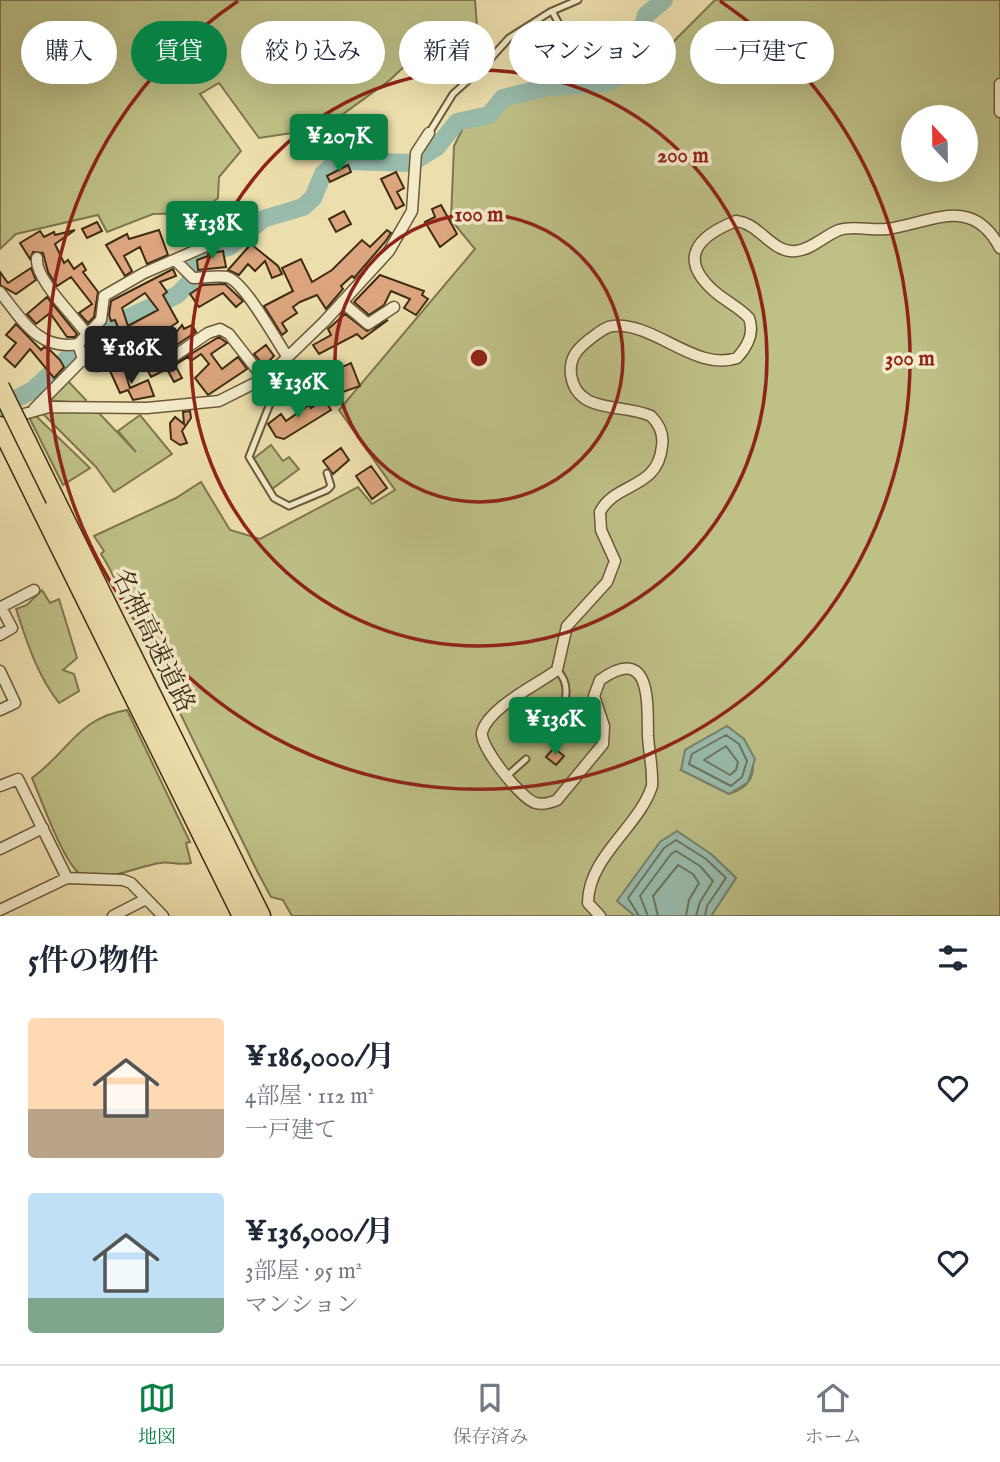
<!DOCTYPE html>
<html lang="ja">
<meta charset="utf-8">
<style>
:root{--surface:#fff;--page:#f2f2f3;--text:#1f2937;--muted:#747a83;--line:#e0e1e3;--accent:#0b8043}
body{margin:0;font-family:"IM FELL English","Noto Serif JP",serif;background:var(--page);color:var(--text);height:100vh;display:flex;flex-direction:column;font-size:26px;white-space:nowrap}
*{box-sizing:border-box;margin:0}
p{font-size:23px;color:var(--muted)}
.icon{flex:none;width:38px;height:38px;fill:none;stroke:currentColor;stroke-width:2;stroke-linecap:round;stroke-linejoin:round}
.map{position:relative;height:916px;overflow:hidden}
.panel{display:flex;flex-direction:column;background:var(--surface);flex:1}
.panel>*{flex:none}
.top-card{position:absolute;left:21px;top:21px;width:959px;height:63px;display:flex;gap:14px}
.needle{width:46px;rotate:338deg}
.fabs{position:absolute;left:901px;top:105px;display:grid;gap:14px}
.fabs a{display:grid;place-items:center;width:77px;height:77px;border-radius:50%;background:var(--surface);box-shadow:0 7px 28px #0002;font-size:35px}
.price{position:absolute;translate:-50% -60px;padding:0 16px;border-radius:7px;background:var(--accent);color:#fff;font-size:23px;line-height:46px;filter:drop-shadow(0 2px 4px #0008)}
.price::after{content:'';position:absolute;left:50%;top:42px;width:21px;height:16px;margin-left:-10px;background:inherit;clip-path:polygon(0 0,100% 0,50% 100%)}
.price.on{background:#222;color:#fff}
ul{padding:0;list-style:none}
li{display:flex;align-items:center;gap:21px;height:175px;padding:0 28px}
li span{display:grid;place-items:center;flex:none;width:196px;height:140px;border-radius:7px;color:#555}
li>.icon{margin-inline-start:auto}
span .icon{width:84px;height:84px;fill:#fffc;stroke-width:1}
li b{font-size:30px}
h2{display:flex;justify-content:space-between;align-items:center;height:84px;padding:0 28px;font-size:30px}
.pill{padding:0 24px;border-radius:32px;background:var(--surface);box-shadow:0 7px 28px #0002;font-size:24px;line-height:63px}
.pill.on{background:var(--accent);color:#fff}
.tabs{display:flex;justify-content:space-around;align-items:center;height:98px;border-top:2px solid var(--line);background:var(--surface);font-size:19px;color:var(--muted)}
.tabs a{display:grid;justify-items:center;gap:4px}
.tabs .on{color:var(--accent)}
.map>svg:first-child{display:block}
.green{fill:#bec086;stroke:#7f764d;stroke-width:2;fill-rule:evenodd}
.water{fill:#99bcad;stroke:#758270;stroke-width:2}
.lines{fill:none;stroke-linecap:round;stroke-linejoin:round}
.shore{stroke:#6c7460;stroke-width:2}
.river{stroke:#99bcad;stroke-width:18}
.building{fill:#dca57d;stroke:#402c14;stroke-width:2;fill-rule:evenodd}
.lane-casing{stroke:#6b593a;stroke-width:9}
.street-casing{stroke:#6b593a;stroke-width:13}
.highway-casing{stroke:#402c14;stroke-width:21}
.lane{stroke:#f3eaca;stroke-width:5}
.street{stroke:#f3eaca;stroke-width:10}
.highway{stroke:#eddfad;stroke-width:18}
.highway-bridge-casing{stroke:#402c14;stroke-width:21;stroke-linecap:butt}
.highway-bridge{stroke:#eddfad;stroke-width:18}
.ring{fill:none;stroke:#8f2418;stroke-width:3.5}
.labels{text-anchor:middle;stroke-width:7;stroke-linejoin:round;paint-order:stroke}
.street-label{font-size:26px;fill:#402c14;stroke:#f3eaca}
.centre{fill:#8f2418;stroke:#f3eaca;stroke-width:3.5}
.ring-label{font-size:21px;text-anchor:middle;font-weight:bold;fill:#8f2418;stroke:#f3eaca;stroke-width:7;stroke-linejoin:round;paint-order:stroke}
</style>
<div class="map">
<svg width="1000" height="916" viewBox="0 0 1000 916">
<rect width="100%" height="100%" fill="#eddfad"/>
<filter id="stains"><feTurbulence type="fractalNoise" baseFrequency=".00286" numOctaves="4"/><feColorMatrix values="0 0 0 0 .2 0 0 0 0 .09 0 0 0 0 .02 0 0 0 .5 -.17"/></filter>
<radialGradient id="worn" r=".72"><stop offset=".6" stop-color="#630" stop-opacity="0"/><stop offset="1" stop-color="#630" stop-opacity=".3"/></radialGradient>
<!-- green -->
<path class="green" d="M0,0H475L477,27L470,34L430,42L390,80L343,114L292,133L259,138L219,83L200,94L241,151L219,177L218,198L199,213L153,214L107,232L98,215L16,234L0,249Z
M715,0H1000V916H711L736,878L711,854L618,901L635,916H292L283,900L271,897L258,873L145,641C127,613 119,581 101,554L104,551L94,536L176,498L201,482L230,530L260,539L358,487L372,504L395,490L339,410L475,249L451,220L454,146L465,124L499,97L548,86L586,89L644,71ZM914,117H966V170H914ZM744,739C756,762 760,784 729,794L681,770Z
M66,379L86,400L85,403L44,400Z
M41,412H98L136,452L118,431L140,415L172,454L114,492L96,467Z
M35,415L90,468L63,485L29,417Z
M271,445L283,461L289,457L299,469L272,489L253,459Z
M42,590L50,603L59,599L77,658L63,670L74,674L79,691L59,703C37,675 27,642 16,609L27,605Z
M127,710L190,842L186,843L191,863C180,866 170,861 160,863C139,866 105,882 85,877C66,872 41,798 32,778C69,751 78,718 127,710Z"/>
<!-- water -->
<path class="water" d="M727,726L744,739L755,759L748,782L729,794L681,770L685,750Z
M677,831L711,854L736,878L711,916H635L617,901L660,842Z"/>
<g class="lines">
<!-- shore -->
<path class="shore" d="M726,735L739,744L747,761L742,777L731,786L689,764L692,754Z
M726,746L738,762L736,770L730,775L704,760Z
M639,916L628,898L664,848L676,840L706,859L726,878L707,906L705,916
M648,916L640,896L671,854L676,851L700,866L713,881L700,902L696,916
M658,916L653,896L678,865L693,874L699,883L689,900L686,916"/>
<!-- river -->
<path class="river" d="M0,407L33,390L95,333L177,295L189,283L199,254L229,247L263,219L303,207L313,198L323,174L332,166L346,161L411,163L437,147L457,122L489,115L503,98L548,87L607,83L625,73L632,61L646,15L664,0"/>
</g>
<!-- building -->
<path class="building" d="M348,165L351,172L330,182L327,176Z
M396,172L404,188L397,192L404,205L396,209L381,179Z
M441,205L457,234L440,247L425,222L435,217L432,209Z
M344,211L351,224L336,232L329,219Z
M97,222L102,231L87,238L82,229Z
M75,230L55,244L64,263L68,260L74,269L82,263L86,270L83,272L98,292L94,317L88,323L79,313L92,304L71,277L57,286L48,272L43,253L33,252L30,259L20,243L40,231L44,237L54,232L55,235Z
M159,230L168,255L147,264L140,247L124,256L132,271L125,276L106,245L127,234L129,239Z
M387,230L391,233L385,242L354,278L352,276L341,286L343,289L326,309L317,295L300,302L293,307L297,313L282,323L287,331L282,335L264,306L293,291L282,268L301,259L312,282L332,270L362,240L370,247Z
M251,244L278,266L282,274L272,278L265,261L255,271L248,264L239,275L228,270Z
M223,251L226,267L198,270L197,260L208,256V254Z
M31,268L36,280L16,294L0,285V272L8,283Z
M173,269L176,276L160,282L167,292L163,295L178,322L149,341L150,347L123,353L119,343L124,342L115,320L111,321L109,315L111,301ZM145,293L158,310L128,326L122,308Z
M380,275L424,291L422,295L428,299L416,315L404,308L410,299L391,291L384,305L369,315L354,302Z
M225,284L243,301L236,307L223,293L199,307L190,294L203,285Z
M47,297L77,334L75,337H67L50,313L36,324L27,314Z
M345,314L367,331L388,320L362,339L357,334L319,354L313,345L331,335L328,329Z
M16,324L41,350L44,347L50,350L60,360L64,367L54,378L30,349L15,367L4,357L16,343L6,335Z
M182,325L184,329L192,325L196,332L169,350L164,348Z
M219,337L227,343L211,354L222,369L238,357L247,369L208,395L195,378L209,364L201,354L191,361L188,357L175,365L182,378L174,382L167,369L151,377L144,363L156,361L171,366Z
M266,345L274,356L264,366L254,354Z
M351,363L360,386L326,398L316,373L329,368L331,372Z
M124,368L130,388L148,380L154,396L133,400L128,390L120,393L110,371Z
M324,399L331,410L284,439L276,437L268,424L281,414L286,421L309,405L311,408Z
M190,411L191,418L182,431L187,443L180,445L171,439L170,423L175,417L184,424L183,412Z
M341,448L349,460L333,474L323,461Z
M371,466L387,488L372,499L356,476Z
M554,748L564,756L556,765L546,757Z"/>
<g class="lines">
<!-- lane casing -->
<g class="lane-casing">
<path id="lane" d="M552,11L566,37
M429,133L453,94L483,67L509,38L550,12L578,0
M257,383L266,391L271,401L249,457L274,498L289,506L327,490L331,486L327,473
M556,720C566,703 572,685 557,670
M507,776L526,759"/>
</g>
<!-- street casing -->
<g class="street-casing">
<path id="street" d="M1000,84V112
M37,258C34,278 74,316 87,334
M175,260L193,278C203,278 217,275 227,277C244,281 276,340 287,356
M0,292C22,320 39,351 78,344
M342,302L368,324L394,307
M83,359L97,366L157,353L170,359L208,333L220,329L229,334L264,379
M34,409L83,359L78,344L101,320L104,296L144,273L213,243
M10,418L49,407L147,408L219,401L267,377L324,322L389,251L412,211L416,153L429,133
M0,635L12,628L1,607L34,590
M0,671L15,703L0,710
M0,786L18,779L67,878
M0,849L43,828
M0,910L67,878L123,880L131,883L163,916
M113,916L146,899
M600,916L588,903C588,857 639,827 652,786C653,769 649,753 648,736C647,707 653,642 600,680L594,696L604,726L603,744L557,800C550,803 543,805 536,803C522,800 479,746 482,732C489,707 537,685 557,670L567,626L607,582L615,561L601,530L600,512C615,482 658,490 662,446C664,434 660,425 651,416C623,403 577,415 571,375C569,358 577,349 590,339C597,334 604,327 613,326C655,322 695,372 737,358C747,347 755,334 749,318C739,307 725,301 714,291C677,258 698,236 736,221C760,223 772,254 796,251C811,250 824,236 839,230C854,225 871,231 887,229C931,223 972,194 1000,248"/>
</g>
<!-- highway casing -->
<g class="highway-casing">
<path id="highway" d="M0,426L242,916
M55,499L261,916"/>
</g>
<!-- lane -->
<use href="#lane" class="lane"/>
<!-- street -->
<use href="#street" class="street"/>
<!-- highway -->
<use href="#highway" class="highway"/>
<!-- highway-bridge casing -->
<g class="highway-bridge-casing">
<path id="highway-bridge" d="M0,387L55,499"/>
</g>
<!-- highway-bridge -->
<use href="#highway-bridge" class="highway-bridge"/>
</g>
<!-- distance rings -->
<g class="ring">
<circle cx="479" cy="358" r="144"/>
<circle cx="479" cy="358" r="288"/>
<path d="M720 1A431 431 0 1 1 238 1"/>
</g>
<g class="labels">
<!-- street labels -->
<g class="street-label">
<text transform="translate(154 640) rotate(64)" y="9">名神高速道路</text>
</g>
</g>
<circle cx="479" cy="358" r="10" class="centre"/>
<g class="ring-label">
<text x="683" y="162">200 m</text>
<text x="479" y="221">100 m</text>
<text x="910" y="365">300 m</text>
</g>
<rect width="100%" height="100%" filter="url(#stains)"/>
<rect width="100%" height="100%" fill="url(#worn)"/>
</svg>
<div class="fabs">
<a><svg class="needle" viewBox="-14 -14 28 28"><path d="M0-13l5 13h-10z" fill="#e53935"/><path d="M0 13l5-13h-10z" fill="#747a83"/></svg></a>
</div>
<b class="price" style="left:339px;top:174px">¥207K</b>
<b class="price" style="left:212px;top:261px">¥138K</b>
<b class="price on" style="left:131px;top:386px">¥186K</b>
<b class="price" style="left:298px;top:420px">¥136K</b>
<b class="price" style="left:555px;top:757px">¥136K</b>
<div class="top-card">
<a class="pill">購入</a>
<a class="pill on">賃貸</a>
<a class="pill">絞り込み</a>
<a class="pill">新着</a>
<a class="pill">マンション</a>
<a class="pill">一戸建て</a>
</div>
</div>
<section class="panel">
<h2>5件の物件<svg class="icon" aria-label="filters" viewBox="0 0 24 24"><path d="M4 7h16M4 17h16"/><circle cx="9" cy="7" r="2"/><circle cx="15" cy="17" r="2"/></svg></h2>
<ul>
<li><span style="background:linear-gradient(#ffd9b3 65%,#b9a48a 0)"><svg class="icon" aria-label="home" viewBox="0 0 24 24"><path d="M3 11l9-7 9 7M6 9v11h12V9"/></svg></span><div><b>¥186,000/月</b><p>4部屋 · 112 m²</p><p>一戸建て</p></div><svg class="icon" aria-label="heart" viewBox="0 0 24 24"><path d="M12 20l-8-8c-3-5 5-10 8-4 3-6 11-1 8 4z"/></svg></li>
<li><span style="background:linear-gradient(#bfe0f5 75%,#7fa58c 0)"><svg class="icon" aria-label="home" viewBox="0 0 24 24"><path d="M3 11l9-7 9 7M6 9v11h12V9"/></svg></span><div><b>¥136,000/月</b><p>3部屋 · 95 m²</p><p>マンション</p></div><svg class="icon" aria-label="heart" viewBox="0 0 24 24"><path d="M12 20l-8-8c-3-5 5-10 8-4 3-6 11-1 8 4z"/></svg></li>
</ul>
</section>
<nav class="tabs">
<a class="on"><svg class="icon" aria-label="map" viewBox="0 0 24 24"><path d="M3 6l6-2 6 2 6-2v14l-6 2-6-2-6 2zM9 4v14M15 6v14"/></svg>地図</a>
<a><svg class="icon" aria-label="saved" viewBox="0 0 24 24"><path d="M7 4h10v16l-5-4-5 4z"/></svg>保存済み</a>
<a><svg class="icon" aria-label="home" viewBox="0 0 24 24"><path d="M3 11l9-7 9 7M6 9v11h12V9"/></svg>ホーム</a>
</nav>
